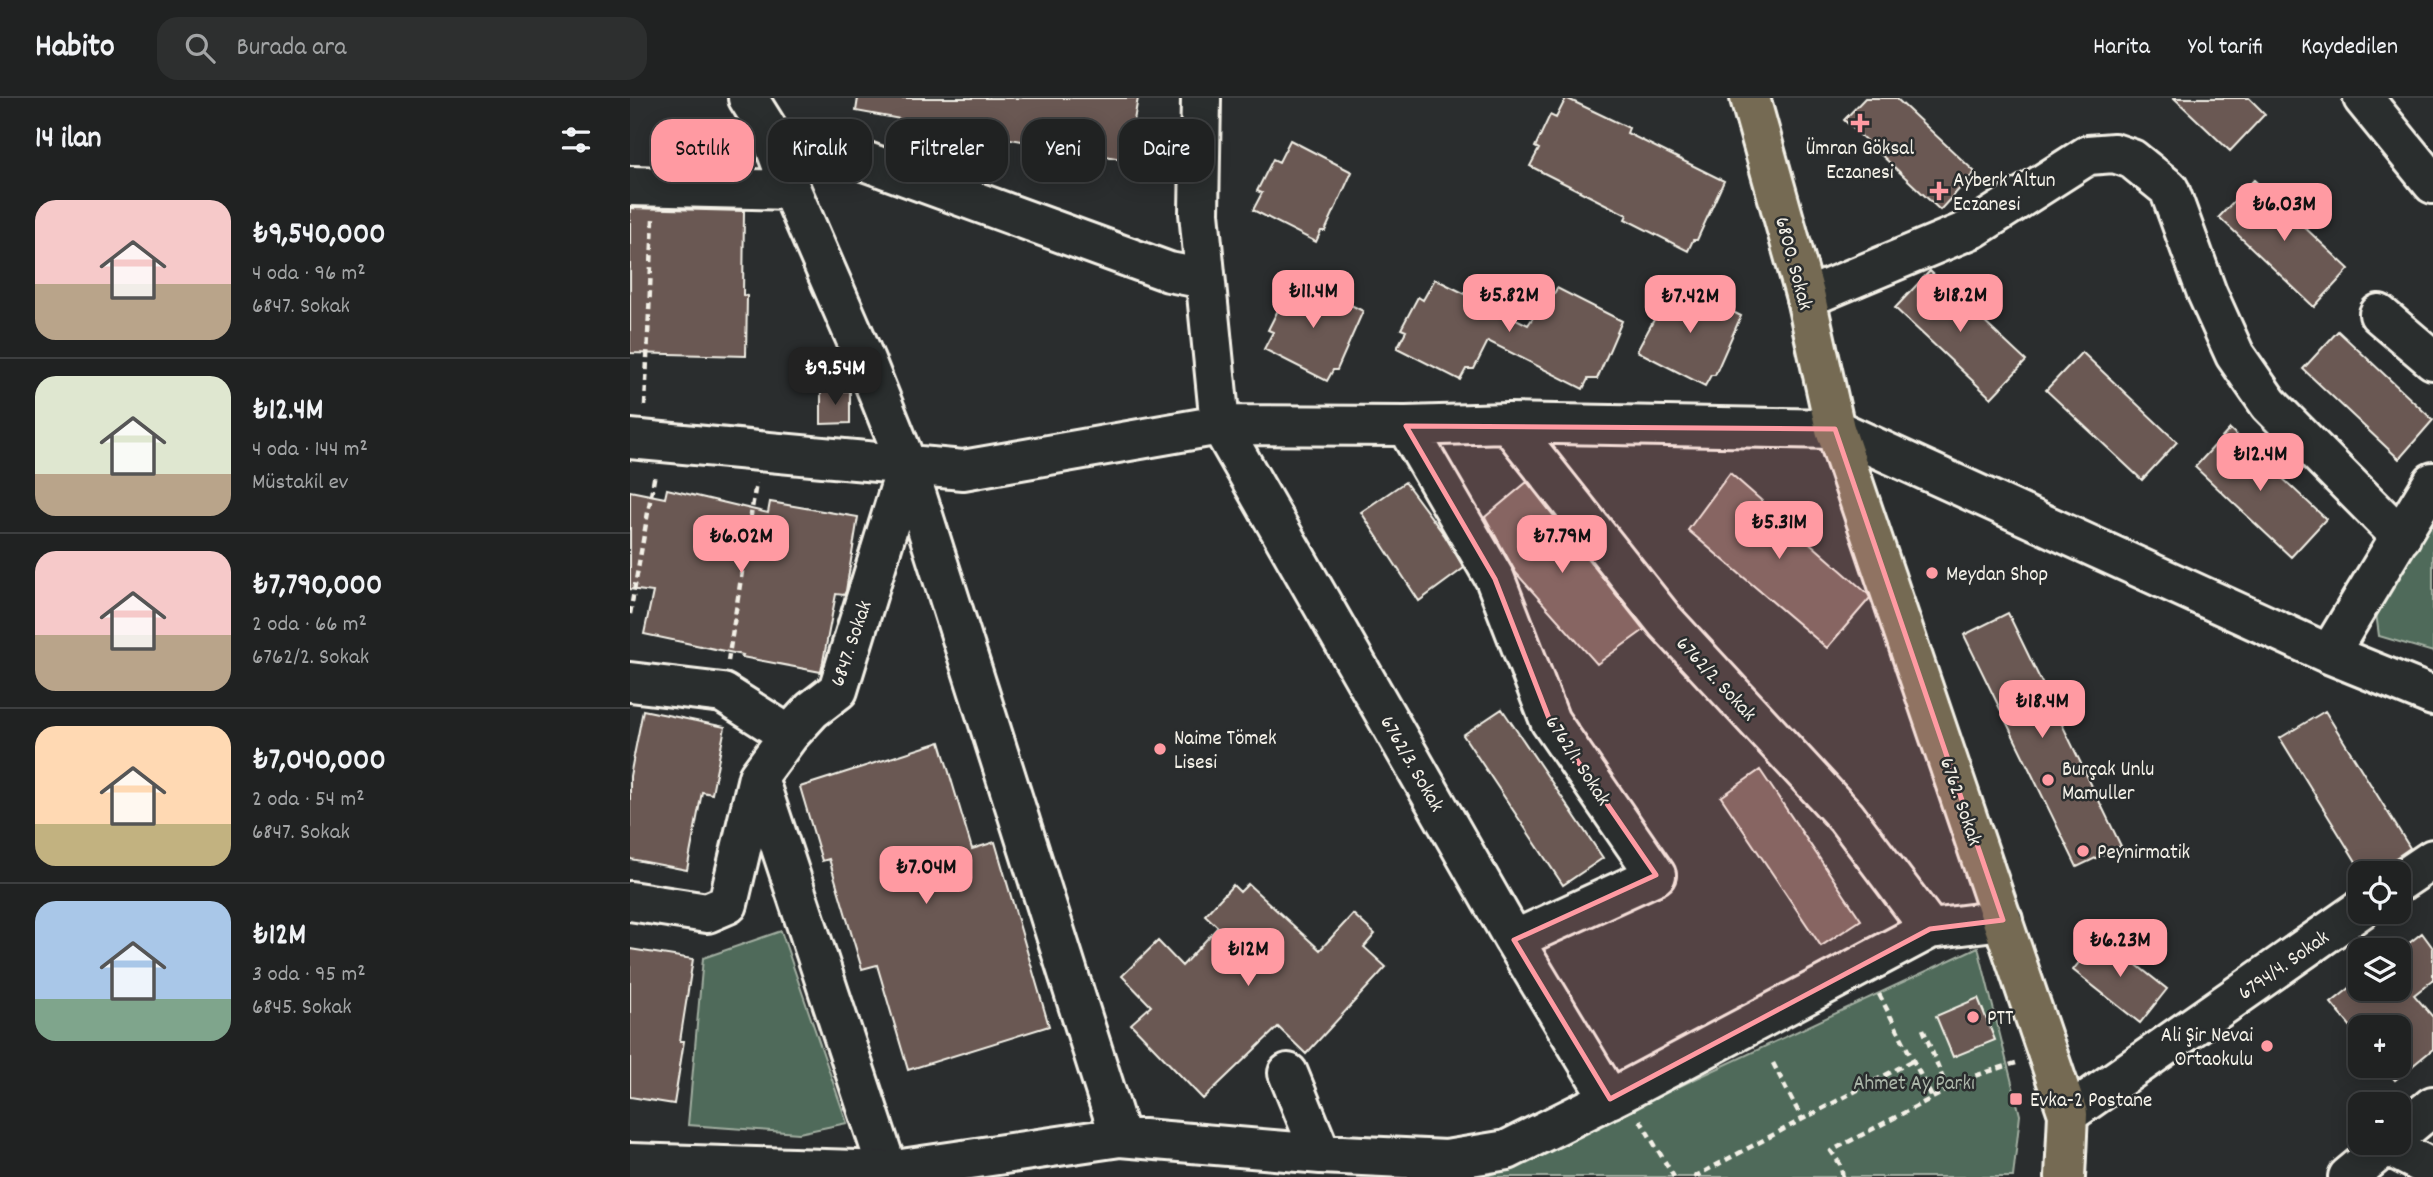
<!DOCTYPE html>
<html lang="tr">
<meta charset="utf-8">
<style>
:root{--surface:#202222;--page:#2d2f2f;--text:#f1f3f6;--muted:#a2a4a5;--line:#3d3f40;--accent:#ff9aa2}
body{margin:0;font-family:Dekko,sans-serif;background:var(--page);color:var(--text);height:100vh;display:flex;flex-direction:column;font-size:26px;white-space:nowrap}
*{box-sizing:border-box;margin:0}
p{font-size:23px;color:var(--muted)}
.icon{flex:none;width:38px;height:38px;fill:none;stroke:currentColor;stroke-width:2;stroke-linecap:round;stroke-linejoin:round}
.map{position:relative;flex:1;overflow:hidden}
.side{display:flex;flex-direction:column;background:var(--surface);width:630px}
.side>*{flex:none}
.top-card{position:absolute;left:21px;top:21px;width:665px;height:63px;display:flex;gap:14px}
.buttons{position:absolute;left:1718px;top:763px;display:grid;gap:14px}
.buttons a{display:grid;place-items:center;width:63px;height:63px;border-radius:14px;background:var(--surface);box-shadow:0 4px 18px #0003,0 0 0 2px var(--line);font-size:35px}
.price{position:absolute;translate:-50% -60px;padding:0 16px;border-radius:14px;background:var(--accent);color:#111;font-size:23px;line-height:46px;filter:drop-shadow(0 2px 4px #0008)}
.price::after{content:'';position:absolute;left:50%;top:42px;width:21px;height:16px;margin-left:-10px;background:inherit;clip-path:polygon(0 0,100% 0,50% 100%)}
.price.selected{background:#222;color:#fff}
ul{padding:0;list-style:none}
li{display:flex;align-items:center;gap:21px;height:175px;padding:0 35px}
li+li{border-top:2px solid var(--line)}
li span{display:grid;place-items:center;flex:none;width:196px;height:140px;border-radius:21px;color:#555}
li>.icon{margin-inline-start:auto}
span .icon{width:84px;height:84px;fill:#fffc;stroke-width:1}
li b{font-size:30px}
h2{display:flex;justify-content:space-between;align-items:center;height:84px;padding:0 35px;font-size:30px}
.chip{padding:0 24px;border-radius:21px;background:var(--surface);box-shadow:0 4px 18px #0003,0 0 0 2px var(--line);font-size:24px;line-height:63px}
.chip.selected{background:var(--accent);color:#111}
header{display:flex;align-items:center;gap:42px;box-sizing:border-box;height:98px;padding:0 35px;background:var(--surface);border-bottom:2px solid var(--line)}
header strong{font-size:33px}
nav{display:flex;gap:38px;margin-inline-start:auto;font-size:24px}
.search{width:490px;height:63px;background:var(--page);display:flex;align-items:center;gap:18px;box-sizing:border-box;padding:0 24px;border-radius:21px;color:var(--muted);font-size:26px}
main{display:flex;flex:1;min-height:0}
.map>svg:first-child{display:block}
.green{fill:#4f6b5a;stroke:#a2aea1;stroke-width:2}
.building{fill:#6a5953;stroke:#f4f1e8;stroke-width:2}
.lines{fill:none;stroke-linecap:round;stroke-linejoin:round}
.minor-casing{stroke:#f4f1e8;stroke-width:44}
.major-casing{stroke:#f4f1e8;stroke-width:44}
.path{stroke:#f4f1e8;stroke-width:4.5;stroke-dasharray:7 5;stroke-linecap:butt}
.minor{stroke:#2a2d2e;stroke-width:38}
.major{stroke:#746b52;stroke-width:38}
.marked{fill:#ff9aa2;fill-opacity:0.2;stroke:#ff9aa2;stroke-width:5;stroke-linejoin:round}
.poi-dot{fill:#ff9aa2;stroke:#2a2d2e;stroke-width:2.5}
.labels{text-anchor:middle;stroke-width:5;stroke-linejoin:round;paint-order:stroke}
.poi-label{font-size:21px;fill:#f4f1e8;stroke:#2a2d2e;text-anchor:start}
.street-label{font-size:21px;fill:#f4f1e8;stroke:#2a2d2e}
.park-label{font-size:21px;fill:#aab5a8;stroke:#2a2d2e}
</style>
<header>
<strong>Habito</strong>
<div class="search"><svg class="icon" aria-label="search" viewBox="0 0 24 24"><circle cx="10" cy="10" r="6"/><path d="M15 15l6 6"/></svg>Burada ara</div>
<nav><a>Harita</a><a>Yol tarifi</a><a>Kaydedilen</a></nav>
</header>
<main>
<section class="side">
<h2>14 ilan<svg class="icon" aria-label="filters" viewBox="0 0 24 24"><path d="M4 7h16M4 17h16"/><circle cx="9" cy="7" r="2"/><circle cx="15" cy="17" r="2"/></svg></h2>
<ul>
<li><span style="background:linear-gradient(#f6c9c9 60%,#b9a48a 0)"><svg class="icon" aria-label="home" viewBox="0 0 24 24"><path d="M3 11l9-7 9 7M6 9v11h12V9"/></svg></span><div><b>₺9,540,000</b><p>4 oda · 96 m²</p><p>6847. Sokak</p></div></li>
<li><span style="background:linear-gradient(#dfe7d0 70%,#b9a48a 0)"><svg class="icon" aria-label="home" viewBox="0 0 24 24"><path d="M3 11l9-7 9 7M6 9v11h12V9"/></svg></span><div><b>₺12.4M</b><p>4 oda · 144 m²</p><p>Müstakil ev</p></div></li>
<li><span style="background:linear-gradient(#f6c9c9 60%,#b9a48a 0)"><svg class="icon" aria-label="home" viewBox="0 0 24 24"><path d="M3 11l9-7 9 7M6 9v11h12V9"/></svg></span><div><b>₺7,790,000</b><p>2 oda · 66 m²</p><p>6762/2. Sokak</p></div></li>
<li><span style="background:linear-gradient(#ffd9b3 70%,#c2b280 0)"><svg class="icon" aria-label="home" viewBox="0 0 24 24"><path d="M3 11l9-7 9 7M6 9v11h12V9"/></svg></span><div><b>₺7,040,000</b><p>2 oda · 54 m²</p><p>6847. Sokak</p></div></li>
<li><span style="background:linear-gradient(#a9c7e8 70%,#7fa58c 0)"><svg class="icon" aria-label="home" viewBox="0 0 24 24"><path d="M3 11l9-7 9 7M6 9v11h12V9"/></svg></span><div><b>₺12M</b><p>3 oda · 95 m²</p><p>6845. Sokak</p></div></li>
</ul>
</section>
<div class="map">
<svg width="1803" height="1079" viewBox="0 0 1803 1079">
<rect width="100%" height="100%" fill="#2a2d2e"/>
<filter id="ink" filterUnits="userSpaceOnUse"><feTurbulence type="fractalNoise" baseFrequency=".0143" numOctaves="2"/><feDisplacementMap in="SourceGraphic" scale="14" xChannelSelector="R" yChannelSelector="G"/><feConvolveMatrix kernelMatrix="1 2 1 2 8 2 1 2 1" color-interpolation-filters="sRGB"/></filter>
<g filter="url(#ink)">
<!-- green -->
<path class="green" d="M1803,418V554L1749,538L1746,515Z
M151,833L217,1025L169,1035L58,1027L73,860Z
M1348,849L1390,1017L1383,1079H855Z"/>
<!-- building -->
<path class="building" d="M228,0H508L497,62L226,13Z
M936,0L999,30L997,35L1094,83L1067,142H1063L1058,153L995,121L997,117L900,68L909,51L905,49L920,17L926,20Z
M1235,0H1266L1345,74L1310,112L1214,22Z
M1544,0H1619L1635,16L1600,53Z
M660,42L722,74L695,133H691L686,144L623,112L632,95L627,93L643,61L649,64Z
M1624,82L1719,171L1684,209L1589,119Z
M0,110L114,113L113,197L117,198L116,258L0,255Z
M1300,173L1396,263L1361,300L1265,210Z
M805,181L898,227L910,209L916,211L927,190L992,223L967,281H958L953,291L858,243L844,271H836L830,282L767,250L776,233L771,231L788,199L793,202Z
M671,182L733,213L707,272H703L697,283L634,251L643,234L638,232L654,200L660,203Z
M1050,187L1111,218L1085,277H1081L1075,288L1007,253L1033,205L1039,208Z
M1708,233L1803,322L1769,361L1673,271Z
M1452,254L1547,344L1512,382L1416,292Z
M191,293H220V325L191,326Z
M1600,331L1696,421L1661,459L1565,369Z
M1100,375L1238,496L1240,500L1197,550L1058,432Z
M775,384L815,438L834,470L789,503L731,414Z
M897,384L1014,532L967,566L886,475L855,419Z
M37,391L138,415L140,404L228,419L216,493L214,497L206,496L191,574L112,559L113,557L14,536L23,494L0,491V393L35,400Z
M1378,515L1491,748L1447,769L1334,537Z
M872,611L973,760L933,787L833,637Z
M13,612L95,629L82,696L72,694L57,772L0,761V678Z
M1695,613L1780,750L1757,766L1749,775H1733L1650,640Z
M310,644L342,751L365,744L419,928L278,972L247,867L232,871L199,761L192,763L170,689Z
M1130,672L1231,822L1191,848L1091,699Z
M618,786L690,852L723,816L745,836L734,849L756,869L676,956L648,929L573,1001L501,926L521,908L492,878L528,843L552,868L588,829L575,817L603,787L610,794Z
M1792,835L1803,850V882L1784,897L1803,919V951L1765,982L1753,968H1769V929H1731V941L1701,905L1731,881V891H1769V853Z
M1470,838L1537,891L1510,925L1443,872Z
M0,851L63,861L50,943H54L44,1006L0,999Z
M1348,900L1365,942L1323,959L1306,918Z"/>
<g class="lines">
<!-- minor casing -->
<g class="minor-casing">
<path id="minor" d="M118,0L140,35L161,92L235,262L277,367L490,1039
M571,0L569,115L590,327L884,842L980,1001
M1733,0L1803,86
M144,45L193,48L539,174L575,181
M0,88L161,92
M1176,200L1344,130L1458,57L1484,55L1502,61L1539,91L1577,195L1605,257L1639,306L1771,439
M1749,216L1803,262
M878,325L1035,523L1216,719L1300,831
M776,328L865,481L920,623L1026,777L884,842
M0,341L333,372L590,327L776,328L878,325L1205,331L1699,556L1803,598
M1699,556L1803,384
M0,584L93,595L159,637
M128,680L258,1073
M1769,784L1803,761
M0,803L77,815L98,806L128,679L159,637L182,612L208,592L277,367
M658,975L691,1056
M1438,1016L1731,811
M1769,1036L1803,1008
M1756,1047L1803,1071
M0,1065L258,1073L490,1039L691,1056L816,1062L877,1052L993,994L1300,831L1373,822
M1718,1079L1759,1045"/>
</g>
<!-- major casing -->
<g class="major-casing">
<path id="major" d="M1120,0L1176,200L1205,331L1438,1016L1435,1079"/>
</g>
<!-- path -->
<path class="path" d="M15,308L23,121
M0,516L25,375
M98,563L126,385
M1249,896L1303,1001
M1293,931L1318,993
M1143,965L1172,1021
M1010,1022L1044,1079
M1064,1079L1282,963
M1213,1079L1210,1066L1201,1053L1344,978L1386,965"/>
<!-- minor -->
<use href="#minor" class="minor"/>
<!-- major -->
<use href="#major" class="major"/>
</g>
</g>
<!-- marked area -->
<path class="marked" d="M776,328L1205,331L1373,822L1300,831L980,1001L884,842L1026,777L920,623L865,481Z"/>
<!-- markers -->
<g class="poi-dot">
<path d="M1226.5 14.5h7v7h7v7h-7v7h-7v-7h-7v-7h7z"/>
<path d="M1305.5 82.5h7v7h7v7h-7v7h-7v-7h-7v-7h7z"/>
<circle cx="1302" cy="475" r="7"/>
<circle cx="530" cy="651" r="7"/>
<circle cx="1418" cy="682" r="7"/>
<circle cx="1453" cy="753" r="7"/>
<circle cx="1343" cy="919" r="7"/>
<circle cx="1637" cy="948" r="7"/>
<rect x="1379" y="994" width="14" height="14" rx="3.5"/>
</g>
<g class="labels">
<!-- poi labels -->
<g class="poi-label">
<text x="1230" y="56" text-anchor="middle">Ümran Göksal<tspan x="1230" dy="24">Eczanesi</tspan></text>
<text x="1323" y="88">Ayberk Altun<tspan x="1323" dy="24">Eczanesi</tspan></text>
<text x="1316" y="482">Meydan Shop</text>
<text x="544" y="646">Naime Tömek<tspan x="544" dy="24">Lisesi</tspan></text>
<text x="1432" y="677">Burçak Unlu<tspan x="1432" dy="24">Mamuller</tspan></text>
<text x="1467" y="760">Peynirmatik</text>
<text x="1357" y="926">PTT</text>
<text x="1623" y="943" text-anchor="end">Ali Şir Nevai<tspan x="1623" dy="24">Ortaokulu</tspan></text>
<text x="1400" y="1008">Evka-2 Postane</text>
</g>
<!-- street labels -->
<g class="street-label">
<text transform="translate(1165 165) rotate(75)" y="7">6800. Sokak</text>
<text transform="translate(220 545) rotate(-71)" y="7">6847. Sokak</text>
<text transform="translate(1087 580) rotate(47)" y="7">6762/2. Sokak</text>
<text transform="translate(949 662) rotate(57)" y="7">6762/1. Sokak</text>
<text transform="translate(783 665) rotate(60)" y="7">6762/3. Sokak</text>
<text transform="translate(1332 703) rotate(71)" y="7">6762. Sokak</text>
<text transform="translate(1653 866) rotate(-35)" y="7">6794/4. Sokak</text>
</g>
<!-- park labels -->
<g class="park-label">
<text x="1284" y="991">Ahmet Ay Parkı</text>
</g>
</g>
</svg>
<div class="buttons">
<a><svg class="icon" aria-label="locate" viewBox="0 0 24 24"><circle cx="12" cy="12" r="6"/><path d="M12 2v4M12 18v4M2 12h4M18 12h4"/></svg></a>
<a><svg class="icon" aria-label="layers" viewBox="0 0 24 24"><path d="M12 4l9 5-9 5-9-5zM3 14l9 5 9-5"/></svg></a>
<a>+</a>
<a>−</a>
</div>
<b class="price" style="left:1654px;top:145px">₺6.03M</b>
<b class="price" style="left:683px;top:232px">₺11.4M</b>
<b class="price" style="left:879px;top:236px">₺5.82M</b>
<b class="price" style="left:1330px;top:236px">₺18.2M</b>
<b class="price" style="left:1060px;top:237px">₺7.42M</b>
<b class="price selected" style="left:205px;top:309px">₺9.54M</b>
<b class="price" style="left:1630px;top:395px">₺12.4M</b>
<b class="price" style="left:1149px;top:463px">₺5.31M</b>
<b class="price" style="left:111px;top:477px">₺6.02M</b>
<b class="price" style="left:932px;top:477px">₺7.79M</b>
<b class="price" style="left:1412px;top:642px">₺18.4M</b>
<b class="price" style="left:296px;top:808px">₺7.04M</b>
<b class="price" style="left:1490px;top:881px">₺6.23M</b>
<b class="price" style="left:618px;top:890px">₺12M</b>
<div class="top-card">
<a class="chip selected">Satılık</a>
<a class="chip">Kiralık</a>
<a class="chip">Filtreler</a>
<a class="chip">Yeni</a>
<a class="chip">Daire</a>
</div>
</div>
</main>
